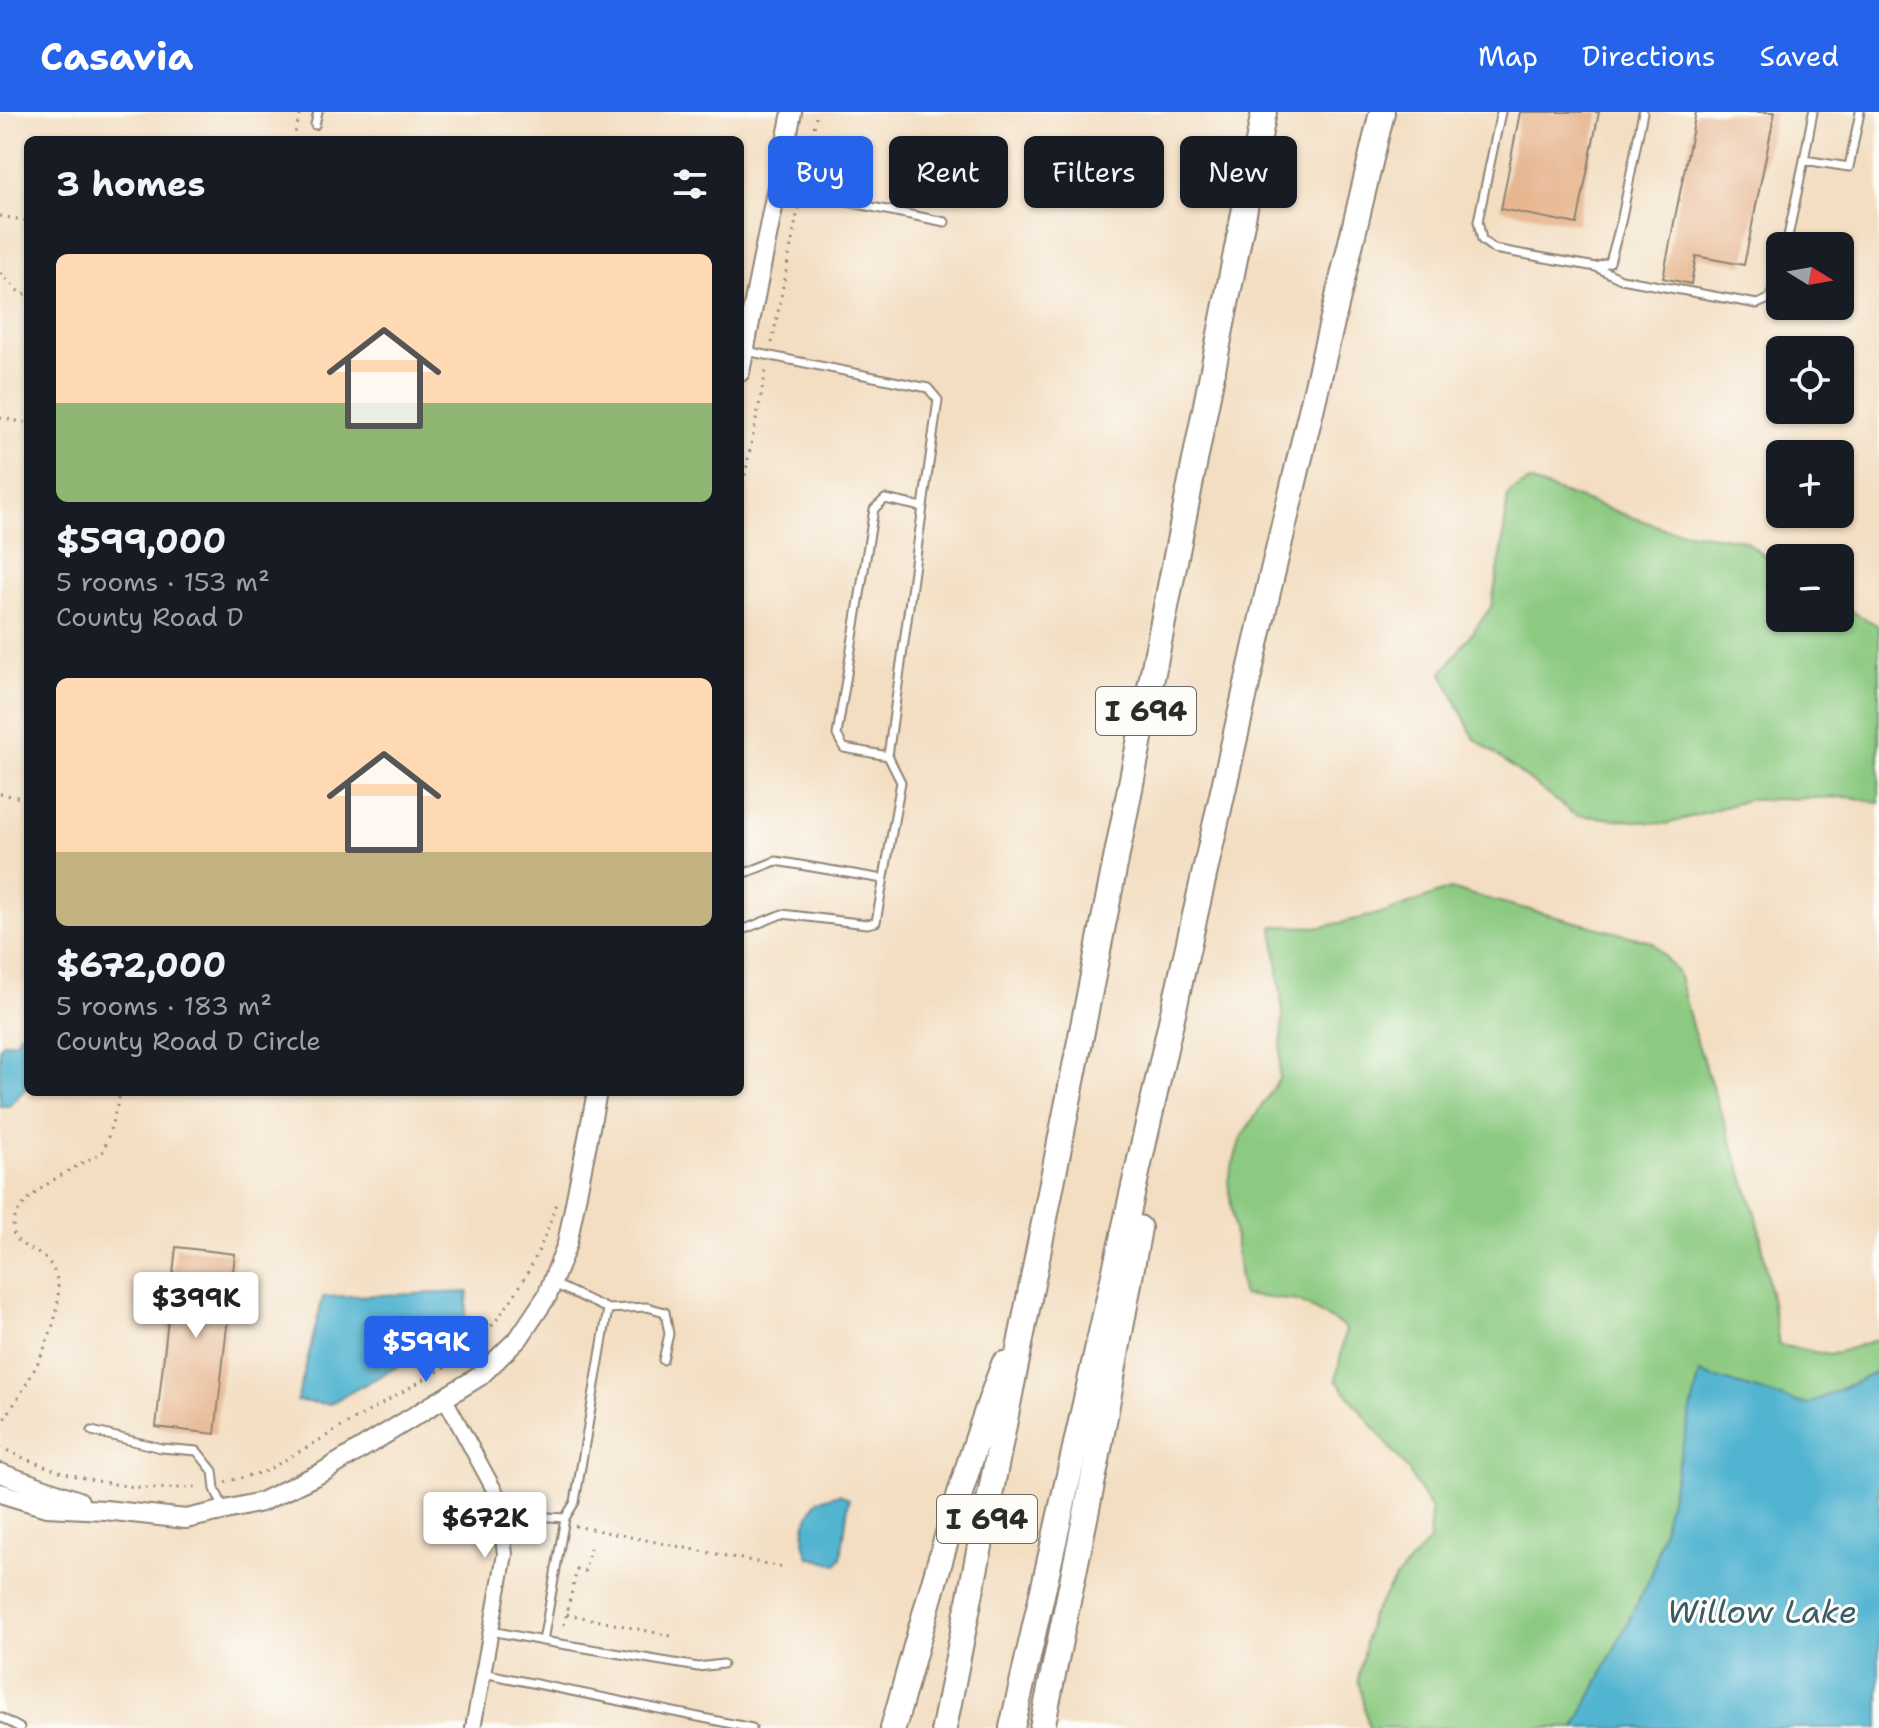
<!DOCTYPE html>
<meta charset="utf-8">
<style>
:root{--surface:#171b24;--page:#242831;--text:#f1f3f6;--muted:#9ea1a6;--accent:#2563eb}
body{margin:0;font-family:"Shantell Sans",sans-serif;background:var(--page);color:var(--text);height:100vh;display:flex;flex-direction:column;font-size:30px;white-space:nowrap}
*{box-sizing:border-box;margin:0}
p{font-size:26px;color:var(--muted)}
.icon{flex:none;width:44px;height:44px;fill:none;stroke:currentColor;stroke-width:2;stroke-linecap:round;stroke-linejoin:round}
.map{position:relative;flex:1;overflow:hidden}
.panel{position:absolute;left:24px;top:24px;width:720px;height:960px;display:flex;flex-direction:column;background:var(--surface);border-radius:12px;box-shadow:0 2px 6px #0004}
.panel>*{flex:none}
.hud{position:absolute;left:768px;top:24px;width:760px;height:72px;display:flex;gap:16px}
.needle{width:52px;rotate:101deg}
.fabs{position:absolute;left:1766px;top:120px;display:grid;gap:16px}
.fabs a{display:grid;place-items:center;width:88px;height:88px;border-radius:12px;background:var(--surface);box-shadow:0 2px 6px #0004;font-size:40px}
.price{position:absolute;translate:-50% -68px;padding:0 18px;border-radius:8px;background:#fff;color:#222;font-size:26px;line-height:52px;filter:drop-shadow(0 2px 4px #0008)}
.price::after{content:'';position:absolute;left:50%;top:48px;width:24px;height:18px;margin-left:-12px;background:inherit;clip-path:polygon(0 0,100% 0,50% 100%)}
.price.active{background:var(--accent);color:#fff}
ul{padding:0;list-style:none}
li{display:grid;align-content:center;gap:16px;height:424px;padding:0 32px}
li span{display:grid;place-items:center;height:248px;border-radius:12px;color:#555}
li>.icon{margin-inline-start:auto}
span .icon{width:144px;height:144px;fill:#fffc;stroke-width:1}
li b{font-size:34px}
h2{display:flex;justify-content:space-between;align-items:center;height:96px;padding:0 32px;font-size:34px}
.tag{padding:0 28px;border-radius:12px;background:var(--surface);box-shadow:0 2px 6px #0004;font-size:28px;line-height:72px}
.tag.active{background:var(--accent);color:#fff}
header{display:flex;align-items:center;gap:48px;box-sizing:border-box;height:112px;padding:0 40px;background:var(--accent);color:#fff}
header strong{font-size:38px}
nav{display:flex;gap:44px;margin-inline-start:auto;font-size:28px}
.map>svg:first-child{display:block}
.green{fill:#8cca81;stroke:#5c7a56;stroke-width:2}
.water{fill:#51b4d0;stroke:#3e707e;stroke-width:2}
.building{fill:#e7b58f}
.lines{fill:none;stroke-linecap:round;stroke-linejoin:round}
.lane-casing{stroke:#8f8476;stroke-width:11}
.street-casing{stroke:#8f8476;stroke-width:18}
.secondary-casing{stroke:#8f8476;stroke-width:22}
.highway-casing{stroke:#8f8476;stroke-width:28}
.path{stroke:#8f8476;stroke-width:3;stroke-dasharray:2 6;stroke-linecap:butt}
.lane{stroke:#fff;stroke-width:7}
.street{stroke:#fff;stroke-width:14}
.secondary{stroke:#fff;stroke-width:18}
.highway{stroke:#fff;stroke-width:24}
.labels{text-anchor:middle;stroke-width:6;stroke-linejoin:round;paint-order:stroke}
.shield{fill:#fdfcf7;stroke:#6a6a68;stroke-width:2}
.shield-label{font-size:28px;font-weight:bold;fill:#2b2b2b}
.water-label{font-size:32px;font-style:italic;fill:#385b65;stroke:#fdfcf7}
</style>
<header>
<strong>Casavia</strong>
<nav><a>Map</a><a>Directions</a><a>Saved</a></nav>
</header>
<div class="map">
<svg width="1879" height="1616" viewBox="0 0 1879 1616">
<rect width="100%" height="100%" fill="#fdfcf7"/>
<filter id="ink" filterUnits="userSpaceOnUse"><feTurbulence type="fractalNoise" baseFrequency=".0125" numOctaves="2"/><feDisplacementMap in="SourceGraphic" scale="16" xChannelSelector="R" yChannelSelector="G"/><feConvolveMatrix kernelMatrix="1 2 1 2 8 2 1 2 1" color-interpolation-filters="sRGB"/></filter>
<filter id="wash" filterUnits="userSpaceOnUse"><feTurbulence type="fractalNoise" baseFrequency=".006" numOctaves="4" result="noise"/><feDisplacementMap in="SourceGraphic" scale="32" xChannelSelector="R" yChannelSelector="G"/><feGaussianBlur stdDeviation="1.8" result="paint"/><feColorMatrix in="noise" values="0 0 0 0 0 0 0 0 0 0 0 0 0 0 0 0 0 1.4 0 .05"/><feComposite in="paint" operator="in"/></filter>
<g filter="url(#wash)">
<rect width="100%" height="100%" fill="#f3dec2"/>
<!-- green -->
<path class="green" d="M1529,369L1666,417L1744,428L1780,456V506H1840V493L1879,514V691L1850,685L1747,688L1667,712L1575,703L1474,626L1442,561L1491,495L1502,439L1508,382Z
M1450,777L1652,830L1678,861L1693,918L1758,1109L1779,1233L1830,1243L1879,1227V1259L1807,1293L1700,1262L1652,1462L1575,1616H1369L1358,1567L1370,1506L1395,1467L1429,1429L1431,1398L1408,1358L1336,1268L1346,1216L1298,1189L1242,1183L1228,1068L1241,1026L1279,967L1283,901L1273,814L1322,815L1387,800Z"/>
<!-- water -->
<path class="water" d="M21,920L28,923V974L9,994H0V935L4,930H16Z
M468,1180L464,1218L329,1292L297,1289L323,1185Z
M1879,1259V1616H1575L1652,1462L1700,1261L1807,1293Z
M840,1382L849,1387L841,1446L836,1453L809,1445C799,1424 805,1407 818,1388Z"/>
<g id="blocks">
<!-- building -->
<path class="building" d="M1520,0H1599L1577,112L1501,97Z
M1696,0H1775L1744,153L1696,144L1691,172L1663,166Z
M176,1135L235,1142L215,1322L156,1315Z"/>
</g>
</g>
<g filter="url(#ink)">
<use href="#blocks" fill-opacity="0" stroke="#8f8476" stroke-width="2"/>
<g class="lines">
<!-- lane casing -->
<g class="lane-casing">
<path id="lane" d="M1501,0L1478,109L1482,128L1494,137L1596,155L1610,150L1621,110L1643,0
M1813,0L1804,48L1849,55L1860,0
M315,13L318,0
M779,76L945,110
M1786,134L1804,48
M1596,155L1621,167L1757,192L1769,187L1780,162
M746,239L928,276L938,288L888,644L844,636L837,623L874,397L885,387L922,395
M740,763L776,749L883,767
M740,819L782,802L867,812L876,810L901,670L888,644
M554,1172L608,1197L647,1195L665,1200L669,1222L663,1248
M92,1319L161,1336L197,1339L213,1359L215,1377L224,1397
M502,1410L533,1404L565,1406L575,1390L608,1197
M491,1519L543,1529L565,1406
M543,1529L698,1555L723,1552
M483,1561L752,1616
M0,1605L20,1616"/>
</g>
<!-- street casing -->
<g class="street-casing">
<path id="street" d="M444,1285L498,1385L505,1442L473,1616"/>
</g>
<!-- secondary casing -->
<g class="secondary-casing">
<path id="secondary" d="M740,260L792,0
M0,1361L79,1389
M0,1381L46,1395L105,1398L186,1407L261,1390L323,1360L480,1264L519,1226L547,1184L567,1132L597,980"/>
</g>
<!-- highway casing -->
<g class="highway-casing">
<path id="highway" d="M893,1616C928,1494 959,1370 1004,1252
M944,1616L1264,0
M1012,1616L1266,488L1382,0
M1042,1616L1097,1348L1139,1116"/>
</g>
<!-- path -->
<path class="path" d="M293,28L301,0
M804,70L817,0
M0,104L28,109
M0,161L19,180L28,183
M772,231L799,93
M0,306L28,311
M740,387L767,254
M0,682L28,687
M0,1313C24,1279 84,1186 46,1147C36,1137 12,1134 13,1115C14,1083 79,1054 104,1039L121,980
M0,1335C60,1365 134,1383 201,1374
M225,1370L266,1359L459,1247C507,1205 538,1152 556,1091
M575,1414L782,1455
M567,1502L671,1524
M564,1513L577,1457L585,1459L590,1436"/>
<!-- lane -->
<use href="#lane" class="lane"/>
<!-- street -->
<use href="#street" class="street"/>
<!-- secondary -->
<use href="#secondary" class="secondary"/>
<!-- highway -->
<use href="#highway" class="highway"/>
</g>
</g>
<g class="labels">
<!-- shield labels -->
<g class="shield">
<rect x="1096" y="575" width="100" height="48" rx="6"/>
<rect x="937" y="1383" width="100" height="48" rx="6"/>
</g>
<g class="shield-label">
<text x="1146" y="609">I 694</text>
<text x="987" y="1417">I 694</text>
</g>
<!-- water labels -->
<g class="water-label">
<text x="1762" y="1511">Willow Lake</text>
</g>
</g>
</svg>
<div class="fabs">
<a><svg class="needle" viewBox="-14 -14 28 28"><path d="M0-13l5 13h-10z" fill="#e53935"/><path d="M0 13l5-13h-10z" fill="#9ea1a6"/></svg></a>
<a><svg class="icon" aria-label="locate" viewBox="0 0 24 24"><circle cx="12" cy="12" r="6"/><path d="M12 2v4M12 18v4M2 12h4M18 12h4"/></svg></a>
<a>+</a>
<a>−</a>
</div>
<b class="price" style="left:196px;top:1228px">$399K</b>
<b class="price active" style="left:426px;top:1272px">$599K</b>
<b class="price" style="left:485px;top:1448px">$672K</b>
<div class="hud">
<a class="tag active">Buy</a>
<a class="tag">Rent</a>
<a class="tag">Filters</a>
<a class="tag">New</a>
</div>
<section class="panel">
<h2>3 homes<svg class="icon" aria-label="filters" viewBox="0 0 24 24"><path d="M4 7h16M4 17h16"/><circle cx="9" cy="7" r="2"/><circle cx="15" cy="17" r="2"/></svg></h2>
<ul>
<li><span style="background:linear-gradient(#ffd9b3 60%,#8fb573 0)"><svg class="icon" aria-label="home" viewBox="0 0 24 24"><path d="M3 11l9-7 9 7M6 9v11h12V9"/></svg></span><div><b>$599,000</b><p>5 rooms · 153 m²</p><p>County Road D</p></div></li>
<li><span style="background:linear-gradient(#ffd9b3 70%,#c2b280 0)"><svg class="icon" aria-label="home" viewBox="0 0 24 24"><path d="M3 11l9-7 9 7M6 9v11h12V9"/></svg></span><div><b>$672,000</b><p>5 rooms · 183 m²</p><p>County Road D Circle</p></div></li>
</ul>
</section>
</div>
